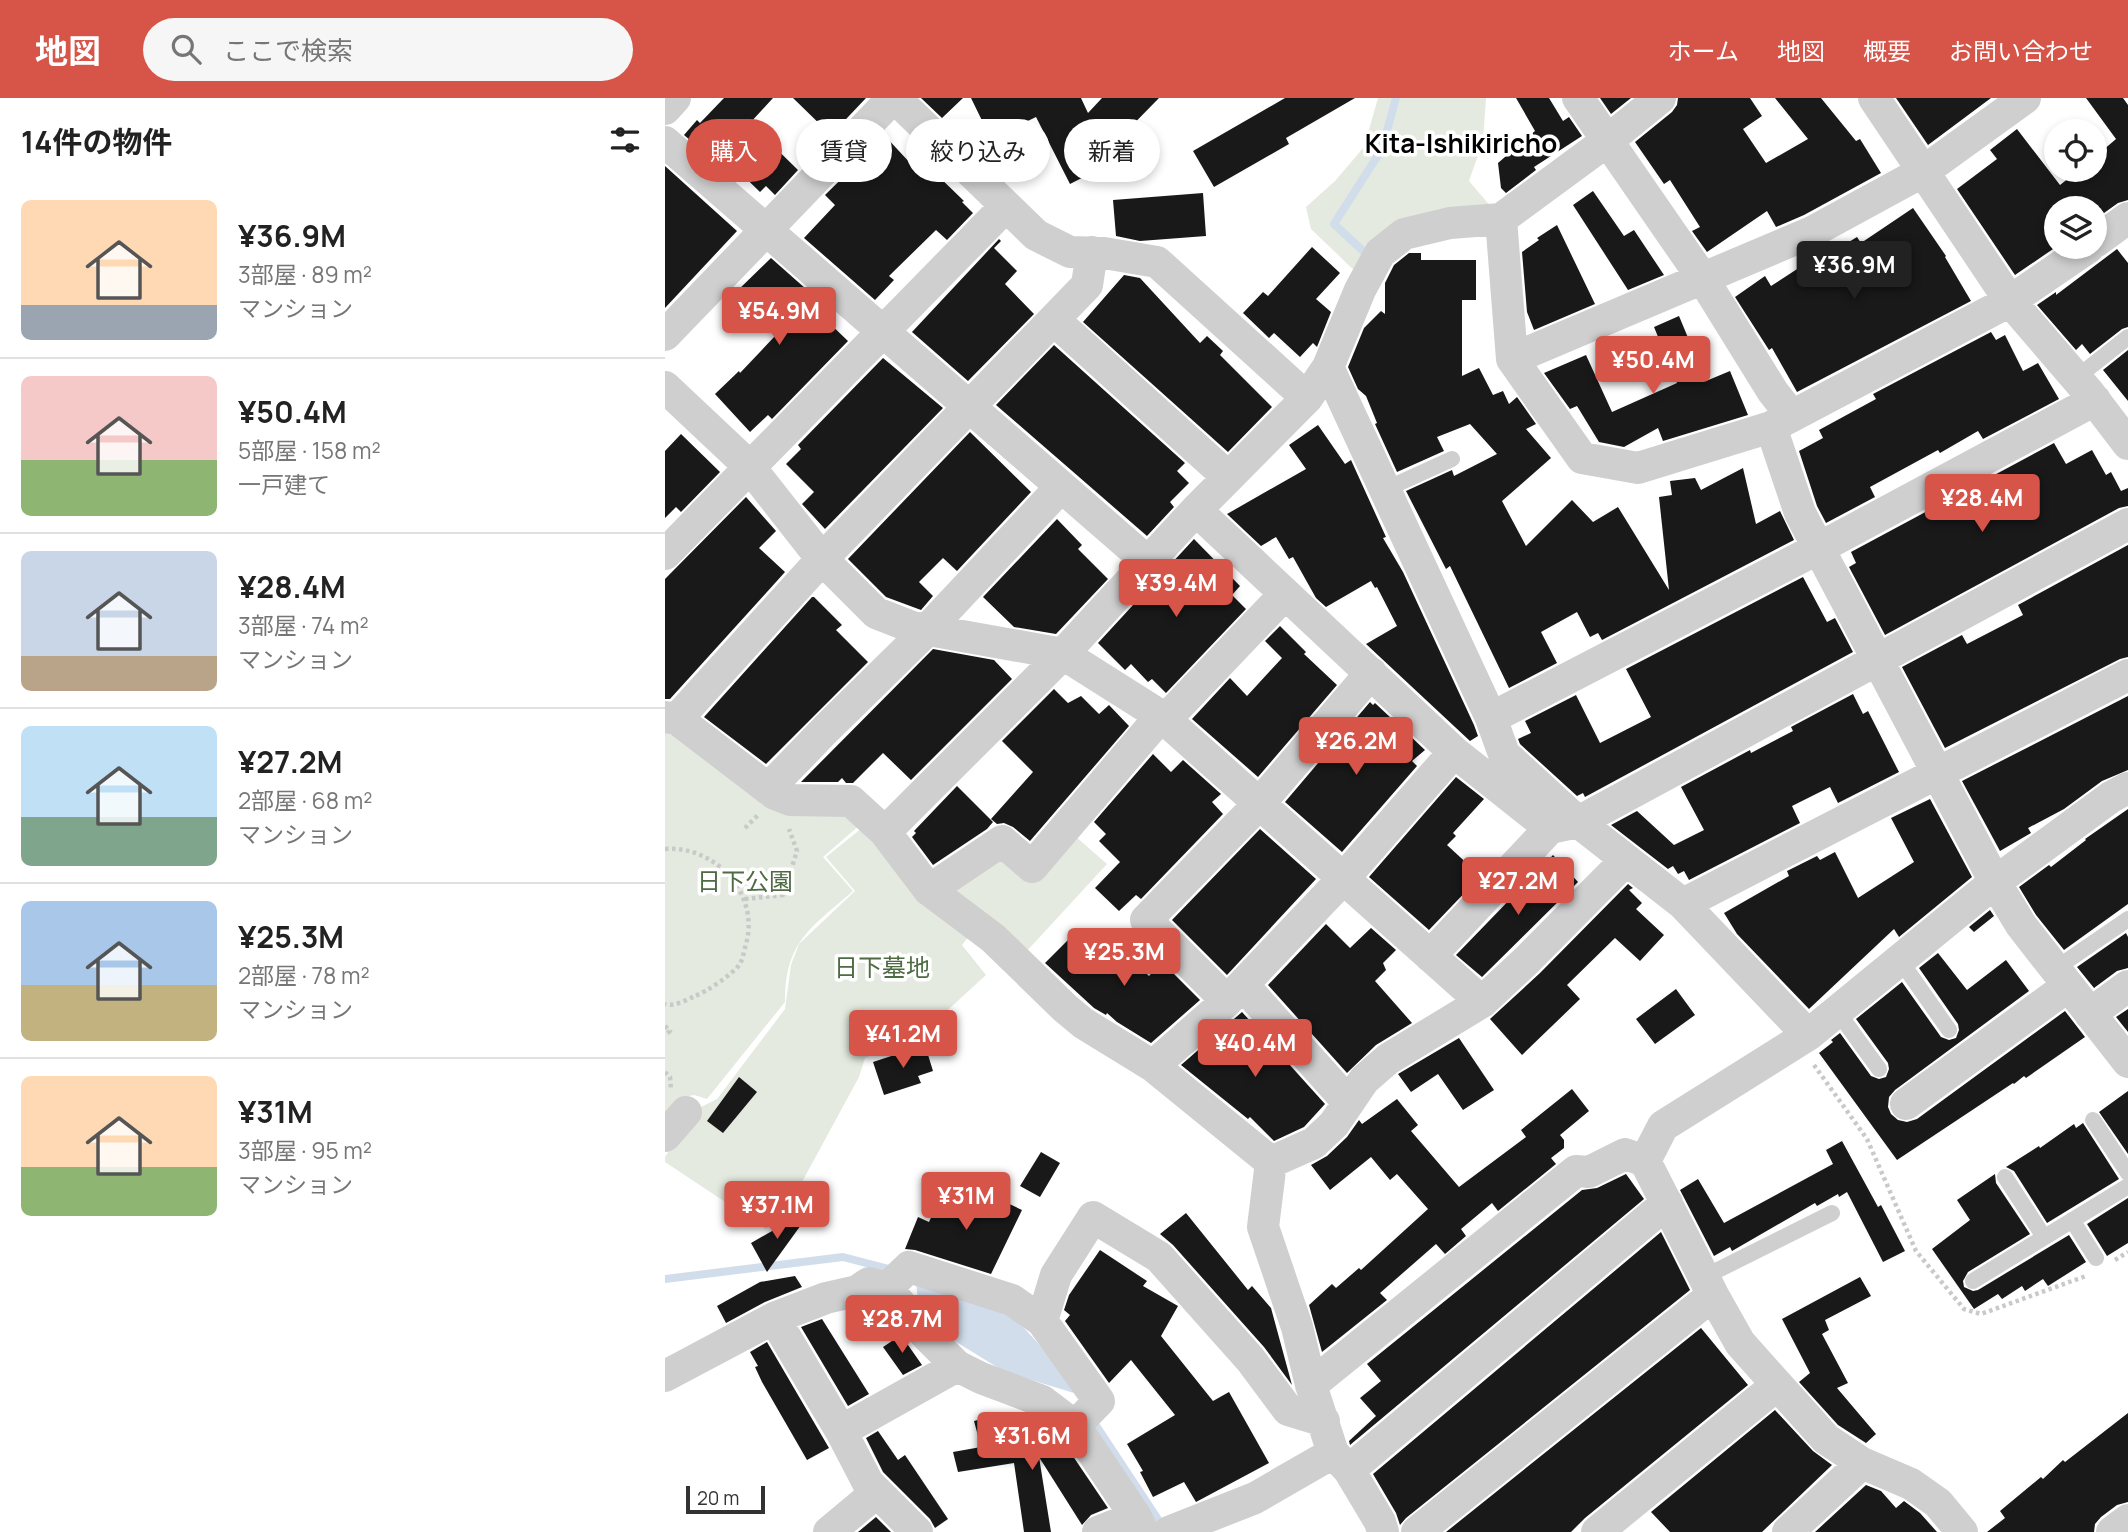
<!DOCTYPE html>
<html lang="ja">
<meta charset="utf-8">
<style>
:root{--surface:#fff;--page:#f6f6f6;--text:#222;--muted:#767676;--line:#e0e0e0;--accent:#d65448}
body{margin:0;font-family:Manrope,"Noto Sans JP",sans-serif;background:var(--page);color:var(--text);height:100vh;display:flex;flex-direction:column;font-size:26px;white-space:nowrap}
*{box-sizing:border-box;margin:0}
p{font-size:23px;color:var(--muted)}
.icon{flex:none;width:38px;height:38px;fill:none;stroke:currentColor;stroke-width:2;stroke-linecap:round;stroke-linejoin:round}
.map{position:relative;flex:1;overflow:hidden}
.details{display:flex;flex-direction:column;background:var(--surface);width:665px}
.details>*{flex:none}
.hud{position:absolute;left:21px;top:21px;width:665px;height:63px;display:flex;gap:14px}
.buttons{position:absolute;left:1379px;top:21px;display:grid;gap:14px}
.buttons a{display:grid;place-items:center;width:63px;height:63px;border-radius:50%;background:var(--surface);box-shadow:0 4px 10px #0003;font-size:35px}
.scale{position:absolute;left:21px;bottom:18px;width:79px;box-sizing:border-box;padding-left:7px;border:4px solid #323232;border-top:0;font-size:19px;line-height:24px;white-space:nowrap;color:#323232;-webkit-text-stroke:5px #fff;paint-order:stroke}
.price{position:absolute;translate:-50% -60px;padding:0 16px;border-radius:7px;background:var(--accent);color:#fff;font-size:23px;line-height:46px;filter:drop-shadow(0 2px 4px #0008)}
.price::after{content:'';position:absolute;left:50%;top:42px;width:21px;height:16px;margin-left:-10px;background:inherit;clip-path:polygon(0 0,100% 0,50% 100%)}
.price.selected{background:#222;color:#fff}
ul{padding:0;list-style:none}
li{display:flex;align-items:center;gap:21px;height:175px;padding:0 21px}
li+li{border-top:2px solid var(--line)}
li span{display:grid;place-items:center;flex:none;width:196px;height:140px;border-radius:10px;color:#555}
li>.icon{margin-inline-start:auto}
span .icon{width:84px;height:84px;fill:#fffc;stroke-width:1}
li b{font-size:30px}
h2{display:flex;justify-content:space-between;align-items:center;height:84px;padding:0 21px;font-size:30px}
.pill{padding:0 24px;border-radius:32px;background:var(--surface);box-shadow:0 4px 10px #0003;font-size:24px;line-height:63px}
.pill.selected{background:var(--accent);color:#fff}
header{display:flex;align-items:center;gap:42px;box-sizing:border-box;height:98px;padding:0 35px;background:var(--accent);color:#fff}
header strong{font-size:33px}
nav{display:flex;gap:38px;margin-inline-start:auto;font-size:24px}
.search{width:490px;height:63px;background:var(--page);display:flex;align-items:center;gap:18px;box-sizing:border-box;padding:0 24px;border-radius:38px;color:var(--muted);font-size:26px}
main{display:flex;flex:1;min-height:0}
.map>svg:first-child{display:block}
.green{fill:#e4eadf}
.water{fill:#d1ddeb}
.lines{fill:none;stroke-linecap:round;stroke-linejoin:round}
.stream{stroke:#d1ddeb;stroke-width:8}
.building{fill:#191919}
.path{stroke:#c9c9c9;stroke-width:4.5;stroke-dasharray:3.5 3.5;stroke-linecap:butt}
.service{stroke:#cfcfcf;stroke-width:16}
.minor{stroke:#cfcfcf;stroke-width:32}
.labels{text-anchor:middle;stroke-width:7;stroke-linejoin:round;paint-order:stroke}
.park-label{font-size:24px;fill:#4f6b43;stroke:#fff}
.neighbourhood-label{font-size:26px;font-weight:bold;fill:#000;stroke:#fff}
</style>
<header>
<strong>地図</strong>
<div class="search"><svg class="icon" aria-label="search" viewBox="0 0 24 24"><circle cx="10" cy="10" r="6"/><path d="M15 15l6 6"/></svg>ここで検索</div>
<nav><a>ホーム</a><a>地図</a><a>概要</a><a>お問い合わせ</a></nav>
</header>
<main>
<section class="details">
<h2>14件の物件<svg class="icon" aria-label="filters" viewBox="0 0 24 24"><path d="M4 7h16M4 17h16"/><circle cx="9" cy="7" r="2"/><circle cx="15" cy="17" r="2"/></svg></h2>
<ul>
<li><span style="background:linear-gradient(#ffd9b3 75%,#9aa5b1 0)"><svg class="icon" aria-label="home" viewBox="0 0 24 24"><path d="M3 11l9-7 9 7M6 9v11h12V9"/></svg></span><div><b>¥36.9M</b><p>3部屋 · 89 m²</p><p>マンション</p></div></li>
<li><span style="background:linear-gradient(#f6c9c9 60%,#8fb573 0)"><svg class="icon" aria-label="home" viewBox="0 0 24 24"><path d="M3 11l9-7 9 7M6 9v11h12V9"/></svg></span><div><b>¥50.4M</b><p>5部屋 · 158 m²</p><p>一戸建て</p></div></li>
<li><span style="background:linear-gradient(#c9d6e8 75%,#b9a48a 0)"><svg class="icon" aria-label="home" viewBox="0 0 24 24"><path d="M3 11l9-7 9 7M6 9v11h12V9"/></svg></span><div><b>¥28.4M</b><p>3部屋 · 74 m²</p><p>マンション</p></div></li>
<li><span style="background:linear-gradient(#bfe0f5 65%,#7fa58c 0)"><svg class="icon" aria-label="home" viewBox="0 0 24 24"><path d="M3 11l9-7 9 7M6 9v11h12V9"/></svg></span><div><b>¥27.2M</b><p>2部屋 · 68 m²</p><p>マンション</p></div></li>
<li><span style="background:linear-gradient(#a9c7e8 60%,#c2b280 0)"><svg class="icon" aria-label="home" viewBox="0 0 24 24"><path d="M3 11l9-7 9 7M6 9v11h12V9"/></svg></span><div><b>¥25.3M</b><p>2部屋 · 78 m²</p><p>マンション</p></div></li>
<li><span style="background:linear-gradient(#ffd9b3 65%,#8fb573 0)"><svg class="icon" aria-label="home" viewBox="0 0 24 24"><path d="M3 11l9-7 9 7M6 9v11h12V9"/></svg></span><div><b>¥31M</b><p>3部屋 · 95 m²</p><p>マンション</p></div></li>
</ul>
</section>
<div class="map">
<svg width="1463" height="1434" viewBox="0 0 1463 1434">
<rect width="100%" height="100%" fill="#fff"/>
<!-- green -->
<path class="green" d="M713,0H821L818,43L804,83L833,117L770,123L693,176L646,131L641,109L670,83L699,49Z
M0,633L196,726L158,759L188,793C146,830 120,843 120,904L42,1001L29,997L18,999L0,1019Z
M197,730L305,837L297,847L321,877L273,921L268,931L200,960L194,979L131,1095L101,1131L0,1064V1059L30,1012L52,1001L120,911L126,867L134,846L190,793L161,759Z
M410,738L442,766L360,855L282,794L333,754L369,785Z"/>
<!-- water -->
<path class="water" d="M251,1186L347,1217L403,1278L409,1295L340,1274L288,1242L254,1208Z"/>
<g class="lines">
<!-- stream -->
<path class="stream" d="M697,152L669,126L717,51L731,0
M0,1181L178,1159L228,1172
M426,1320L498,1429"/>
</g>
<!-- building -->
<path class="building" d="M59,0H108L85,25L133,72L110,97L101,88L95,94L58,58L52,65L19,37L32,22L35,25Z
M128,0H201L166,37Z
M256,0H298L277,20Z
M306,0H416L423,15L437,0H494L447,48L454,61L405,86L371,19L326,41Z
M620,0H690L621,40L624,46L549,89L528,53Z
M851,0H884L898,23L904,19L917,38L869,69L871,72L841,95L836,90L833,65L870,33Z
M935,0H966L946,16Z
M1013,0H1085L1097,18L1078,31L1101,65L1143,41L1110,0H1156L1191,43L1195,41L1216,75L1139,117L1111,129L1102,113L1042,154L1027,133L1035,129L1005,82L999,86L970,44L1007,14L1012,7Z
M1231,0H1326L1263,47Z
M1421,0H1458L1463,7V102L1453,105L1439,115L1435,110H1391V149L1350,177L1292,91L1332,61L1325,52L1352,31L1395,87L1414,72H1430V59L1451,41Z
M220,38L260,81L268,73L299,103L297,104L308,115L282,142L271,132L224,178L229,182L210,202L139,140L170,107L160,97Z
M0,68L72,133L0,210Z
M928,93L959,138L969,132L999,177L963,192L908,107Z
M538,95L541,138L475,143L451,138L448,102Z
M1248,110L1281,158L1280,159L1306,203L1132,294L1107,250L1104,252L1070,199L1100,178L1106,188L1146,162L1148,166L1192,139L1196,145Z
M892,127L930,206L869,232L862,214L857,154L874,142L872,140Z
M334,141L336,143L329,150L352,173L340,186L369,216L303,283L247,234Z
M647,149L675,175L651,201L666,214L652,249L648,245L635,259L609,235L604,240L578,215L598,194L603,198Z
M1452,151L1463,165V229L1457,231L1425,256L1417,246L1411,252L1372,207L1391,194V197Z
M744,155H756V162H811V202H797V278L814,270L828,297L838,293L844,306L852,299L871,326L861,331L886,360L837,403L861,448L907,402L928,424L953,409L1004,492L994,399L1007,397L1005,383L1030,380L1036,392L1078,370L1091,426L1115,413L1129,442L937,542L933,535L925,539L912,514L876,534L892,565L844,590L785,468L781,471L741,393L787,372L789,378L832,356L805,326L772,339L779,353L732,374L710,326L712,325L701,298L693,291L683,269L699,230L716,213L720,216V185L729,167Z
M106,160L141,191L135,197L183,243L107,321L103,317L85,334L50,296L74,273L75,275L110,238L68,197Z
M459,177L475,180L535,245L542,238L558,253L555,257L607,309L563,354L418,224Z
M1014,218L1041,283L1065,273L1083,317L998,343L993,330L959,349L934,344L912,308L905,311L879,275L921,257L947,314L1012,285L989,229Z
M1326,234L1331,242L1340,237L1358,273L1373,265L1394,301L1318,341L1313,333L1275,355L1273,352L1205,389L1210,399L1161,425L1152,408L1134,353L1158,340L1154,332L1211,301L1208,296Z
M389,247L520,365L512,373L524,385L505,404L509,409L482,438L331,307Z
M1463,252V303L1438,272Z
M218,260L278,310L160,431L137,406L149,394L121,366L136,351L133,347Z
M653,327L680,366L686,362L721,439L718,440L738,474L809,627L813,638L805,643L701,546L732,528L712,489L710,490L706,483L661,509L651,500L628,459L624,461L611,439L596,448L562,416L641,371L624,347Z
M305,334L366,394L292,473L278,460L254,484L268,498L256,512L221,499L183,461Z
M16,336L55,374L16,414L11,409L0,420V353Z
M1389,345L1401,366L1427,352L1441,377L1446,374L1456,393L1463,390V408L1454,410L1220,537L1184,469L1191,465L1186,454Z
M81,399L111,433L94,450L120,474L5,601H0V481Z
M392,421L417,447L413,451L443,481L391,536L349,529L318,499Z
M529,441L575,488L567,497L581,511L501,595L487,581L483,584L466,566L460,572L433,545Z
M1463,447V559L1455,561L1280,650L1237,569L1297,537L1302,546L1358,517L1353,507Z
M1138,479L1162,524L1170,520L1188,554L920,699L918,695L912,698L855,646L853,641L866,635L860,623L911,597L935,645L986,619L961,571Z
M147,499H149L177,527L171,532L203,564L101,666L39,619Z
M615,528L641,554L639,556L672,587L593,679L527,621L565,580L582,598L617,560L600,543Z
M268,551L329,562L347,581L246,682L218,655L188,685H181L177,680L173,684H136Z
M389,591L403,605L416,598L434,616L444,607L464,628L365,743L348,729L339,725L332,726L326,721L368,674L337,643Z
M1188,596L1198,616L1203,613L1234,674L1173,705L1165,689L1127,708L1135,725L1024,782L1019,773L1013,776L1008,768L1003,771L946,727L972,713L1009,747L1039,732L1016,689L1085,652L1086,655L1128,633L1126,629Z
M1463,598V672L1437,683L1399,711L1363,730L1366,735L1335,753L1297,683Z
M705,604L708,607L710,605L760,652L747,663L752,668L677,754L620,704Z
M488,656L506,674L518,662L556,696L547,704L558,716L476,801L471,797L454,813L430,790L455,764L434,743L441,736L429,724Z
M791,679L819,701L788,735L791,738L782,747L808,771L801,779L808,786L764,832L704,779Z
M292,688L328,724L322,731L268,767L247,739L251,735L249,733Z
M1265,701L1307,779L1234,839L1229,831L1144,911L1072,836L1059,815L1124,778L1122,773L1152,758L1155,762L1170,754L1193,800L1249,764L1226,720Z
M1463,711V806L1399,852L1371,817L1354,789L1384,767L1386,769L1421,742L1420,741Z
M595,731L651,781L562,877L507,822Z
M888,757L913,784L817,879L791,857Z
M963,786L968,790L964,792L977,805L971,811L999,837L975,863L950,840L902,887L915,901L857,957L825,921L875,875Z
M1325,812L1329,818L1309,834L1304,829Z
M661,826L685,850L706,830L731,852L718,865L721,872L710,883L747,925L711,947L682,975L603,887Z
M1461,835L1463,839V870L1452,873L1429,890L1412,869Z
M405,840L424,860L443,840L484,878L497,864L535,902L486,945L452,924L442,915L441,917L429,910L380,865Z
M1273,855L1302,892L1341,862L1364,893L1230,992L1224,999L1223,1009L1226,1016L1233,1022L1242,1024L1252,1021L1400,913L1420,939L1361,980L1359,978L1349,986L1348,985L1232,1062L1154,955L1168,944L1166,942L1175,935L1206,978L1214,981L1221,979L1224,971L1223,965L1191,921L1237,884L1276,939L1284,942L1291,940L1294,932L1293,926L1254,870Z
M1011,891L1030,917L990,946L971,921Z
M1463,911V934L1451,919Z
M577,914L660,1006L639,1029L609,1043L585,1019L583,1021L516,967Z
M794,940L829,992L798,1012L773,976L746,994L733,976Z
M260,947L268,973L253,978L256,985L219,997L208,964Z
M74,979L92,994L58,1035L42,1023Z
M907,991L924,1013L895,1037L899,1042V1050L886,1060L891,1066L833,1113L827,1105L796,1131L801,1138L780,1156L771,1146L715,1195L722,1202L657,1254L644,1207L667,1186L671,1190L694,1170L696,1172L763,1111L732,1076L725,1082L706,1059L665,1092L646,1067L662,1058L682,1039L694,1022L697,1026L732,1001L753,1027L746,1033L794,1089L861,1039L856,1032Z
M1463,993V1056L1434,1014Z
M1418,1025L1454,1081L1382,1125L1349,1073L1341,1069L1374,1048L1375,1050L1409,1026L1411,1030Z
M1177,1043L1213,1109L1216,1107L1240,1153L1218,1164L1182,1094L1174,1099L1173,1096L1152,1108L1150,1105L1067,1153L1065,1149L1049,1158L1015,1092L1033,1081L1059,1125L1168,1066L1161,1052Z
M376,1054L395,1065L375,1099L355,1088Z
M961,1076L979,1101L685,1347L684,1343L711,1318L695,1300L716,1283L702,1266L917,1092L932,1090Z
M1330,1076L1331,1085L1365,1136L1303,1174L1298,1183L1299,1189L1308,1193L1313,1192L1404,1137L1421,1164L1383,1188L1378,1181L1360,1193L1357,1188L1337,1201L1333,1196L1309,1211L1267,1151L1305,1122L1292,1102Z
M291,1096L318,1108L323,1096L357,1112L326,1176L250,1152L240,1151L253,1119L264,1124L276,1098L287,1103Z
M1463,1100V1145L1442,1158L1422,1126Z
M149,1109L102,1174L86,1145Z
M521,1115L583,1192L587,1188L606,1210L627,1287L599,1249L508,1147L495,1136Z
M996,1134L1025,1192L741,1420L735,1427L731,1415L708,1376Z
M435,1152L482,1183L478,1188L513,1208L496,1238L548,1303L564,1294L604,1365L531,1404L519,1384L488,1399L475,1374L478,1373L462,1346L510,1317L466,1262L444,1285L400,1223L405,1217L399,1212L404,1197Z
M130,1178L137,1189L100,1204L61,1225L52,1208L95,1184Z
M1195,1179L1206,1198L1160,1222L1164,1232L1157,1236L1183,1285L1172,1290L1211,1336L1201,1345L1173,1327L1134,1284L1145,1275L1117,1221Z
M157,1221L204,1296L183,1308L136,1229Z
M1036,1230L1083,1287L920,1420L906,1434H781Z
M236,1237L257,1267L238,1277L218,1249Z
M102,1244L164,1350L142,1362L97,1284L90,1269L93,1268L85,1254Z
M1110,1312L1148,1353L1167,1367L1097,1434H1005L986,1414Z
M1463,1315V1404L1452,1407L1436,1419L1430,1426L1429,1434H1322L1340,1420L1335,1413L1376,1379L1378,1381L1398,1362L1400,1364Z
M331,1317L335,1333L369,1328L374,1356L397,1342L443,1410L426,1417L417,1427L374,1359L386,1434H359L349,1365L293,1374L288,1354L316,1349L309,1323Z
M213,1333L233,1362L240,1357L283,1421L270,1430L265,1421L218,1374L201,1340Z
M1201,1387L1216,1393L1231,1410L1239,1403L1255,1415L1272,1434H1150Z
M211,1419L226,1434H193Z"/>
<g class="lines">
<!-- path -->
<path class="path" d="M80,730L93,717
M0,751C51,747 95,797 81,846C79,852 78,862 74,867C68,876 41,894 30,898C21,902 10,909 0,906
M80,801L118,797L132,753L124,731
M0,928L5,933L0,937
M1149,967L1202,1041L1251,1153L1299,1211L1316,1216L1421,1178
M0,974L5,979L6,992
M1450,1162L1463,1154"/>
<!-- service -->
<path class="service" d="M1411,280L1463,239
M719,392L787,361
M1235,862L1284,932
M1390,871L1463,821
M1172,913L1214,971
M1428,1022L1463,1075
M1340,1079L1379,1139
M1407,1122L1431,1160
M1039,1179L1167,1115
M1308,1183L1463,1088"/>
<!-- minor -->
<path class="minor" d="M230,0L371,137L405,154L439,155L492,164L642,300
M913,0L1038,181L1108,294L1126,317
M1209,0L1345,203L1424,295L1463,346
M0,11L10,0
M0,44L483,464
M836,121L847,261L917,360L973,370L1106,329
M1430,144L1463,120
M1424,149L1345,203L1106,329L1135,415L1330,784L1356,827L1463,964
M389,222L563,379
M0,237L228,0
M847,261L1147,134L1259,73L1360,0
M663,269L826,620L839,656L913,724L1463,426
M0,289L84,368L157,461L211,515L247,529L398,556L496,618L817,904
M531,412L789,654L885,730L913,724L1018,806L1143,937
M0,456L341,108
M0,619L12,621L110,696L125,702L186,703L220,734L264,792L328,840L400,910L418,925L488,968L606,1064L598,1129L632,1229L646,1287L668,1355L684,1372L715,1424L718,1434
M826,620L1154,450L1430,302
M12,621L157,461L422,187L427,154
M500,622L620,496
M103,691L161,631L262,532L395,390
M220,734L398,556L531,412L642,300L663,269L695,192L715,155L739,136L785,125L836,121L942,43L995,0
M264,792L337,743L367,769L496,618
M1018,806L1463,577
M765,858L885,730
M578,887L683,1004
M562,903L481,822L594,706L706,575
M1425,916L1463,888
M488,968L562,903L678,781L789,654
M1241,1006L1403,888
M0,1038L21,1014
M606,1064L649,1045L669,1026L699,982L723,961L817,904L862,862L961,762
M222,1190L244,1169L347,1202L377,1223L434,1303L410,1328
M1048,1197L1075,1245L1161,1341L1197,1365L1246,1386L1273,1405L1297,1434
M109,1220L176,1333L203,1385L252,1434
M377,1223L391,1177L428,1119L494,1159L585,1261L623,1312L659,1323
M0,1278L109,1220L161,1200L192,1193L204,1185L222,1190L261,1237L292,1268L316,1280L377,1303L410,1328L471,1419L478,1434
M646,1287L911,1073L924,1074L960,1056L980,1063
M176,1333L292,1268
M684,1372L1002,1105
M164,1434L212,1394
M433,1434L471,1419
M504,1434L590,1400L668,1355
M752,1434L1048,1197L980,1063L998,1028L1143,937L1330,784L1446,699L1463,690
M932,1434L1112,1287
M1123,1434L1197,1365
M1447,1434L1463,1422"/>
</g>
<g class="labels">
<!-- park labels -->
<g class="park-label">
<text x="80" y="792">日下公園</text>
<text x="217" y="878">日下墓地</text>
</g>
<!-- neighbourhood labels -->
<g class="neighbourhood-label">
<text x="796" y="55">Kita-Ishikiricho</text>
</g>
</g>
</svg>
<div class="buttons">
<a><svg class="icon" aria-label="locate" viewBox="0 0 24 24"><circle cx="12" cy="12" r="6"/><path d="M12 2v4M12 18v4M2 12h4M18 12h4"/></svg></a>
<a><svg class="icon" aria-label="layers" viewBox="0 0 24 24"><path d="M12 4l9 5-9 5-9-5zM3 14l9 5 9-5"/></svg></a>
</div>
<div class="scale">20 m</div>
<b class="price selected" style="left:1189px;top:203px">¥36.9M</b>
<b class="price" style="left:114px;top:249px">¥54.9M</b>
<b class="price" style="left:988px;top:298px">¥50.4M</b>
<b class="price" style="left:1317px;top:436px">¥28.4M</b>
<b class="price" style="left:511px;top:521px">¥39.4M</b>
<b class="price" style="left:691px;top:679px">¥26.2M</b>
<b class="price" style="left:853px;top:819px">¥27.2M</b>
<b class="price" style="left:459px;top:890px">¥25.3M</b>
<b class="price" style="left:238px;top:972px">¥41.2M</b>
<b class="price" style="left:590px;top:981px">¥40.4M</b>
<b class="price" style="left:301px;top:1134px">¥31M</b>
<b class="price" style="left:112px;top:1143px">¥37.1M</b>
<b class="price" style="left:237px;top:1257px">¥28.7M</b>
<b class="price" style="left:367px;top:1374px">¥31.6M</b>
<div class="hud">
<a class="pill selected">購入</a>
<a class="pill">賃貸</a>
<a class="pill">絞り込み</a>
<a class="pill">新着</a>
</div>
</div>
</main>
